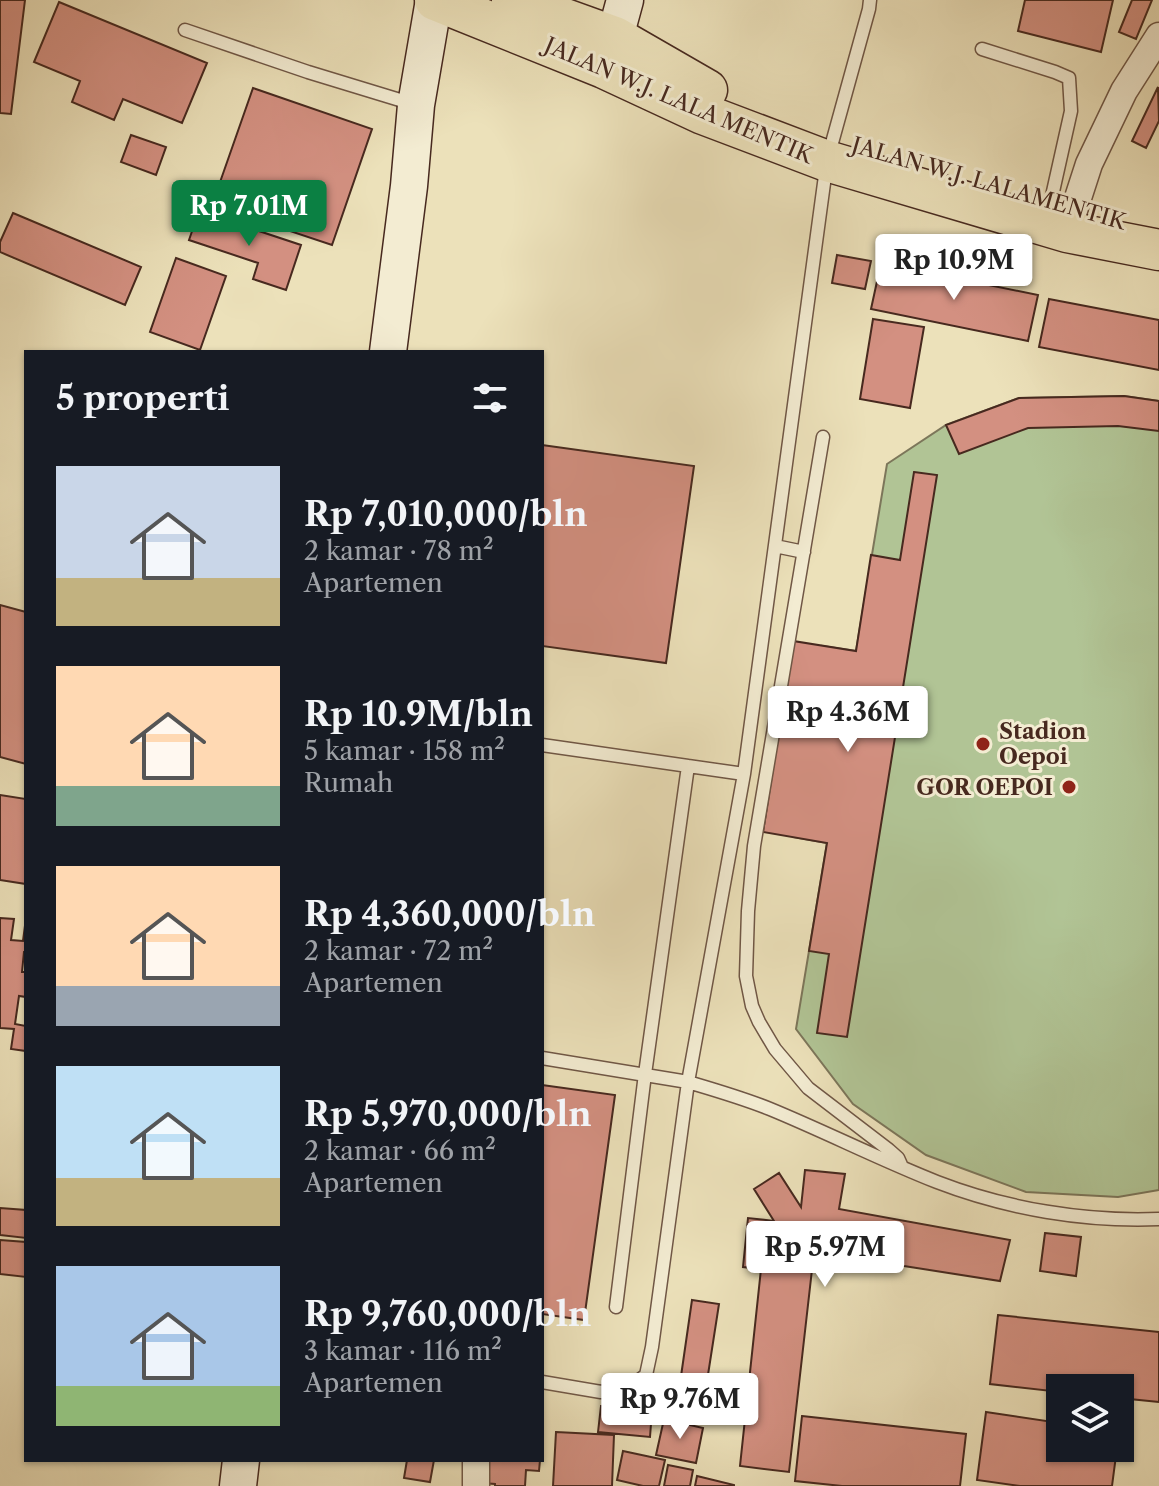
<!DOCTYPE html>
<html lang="id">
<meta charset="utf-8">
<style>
:root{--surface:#171b24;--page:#242831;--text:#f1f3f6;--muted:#9ea1a6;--accent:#0b8043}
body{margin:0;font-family:"Libre Caslon Text",serif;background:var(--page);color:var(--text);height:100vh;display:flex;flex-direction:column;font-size:30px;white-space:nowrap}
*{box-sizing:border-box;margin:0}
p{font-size:26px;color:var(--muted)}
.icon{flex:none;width:44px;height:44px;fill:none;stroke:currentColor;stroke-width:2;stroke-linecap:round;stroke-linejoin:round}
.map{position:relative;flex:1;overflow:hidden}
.side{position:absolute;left:24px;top:350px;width:520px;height:1112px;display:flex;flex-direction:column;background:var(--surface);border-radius:0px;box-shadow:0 2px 6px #0004}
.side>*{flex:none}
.fabs{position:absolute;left:1046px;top:1374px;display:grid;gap:16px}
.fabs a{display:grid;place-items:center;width:88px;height:88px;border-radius:0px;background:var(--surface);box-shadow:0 2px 6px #0004;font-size:40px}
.price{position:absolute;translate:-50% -68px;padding:0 18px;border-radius:8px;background:#fff;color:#222;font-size:26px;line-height:52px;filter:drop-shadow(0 2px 4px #0008)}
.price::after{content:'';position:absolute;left:50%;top:48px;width:24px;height:18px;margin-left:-12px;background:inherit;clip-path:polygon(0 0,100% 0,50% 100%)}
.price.current{background:var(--accent);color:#fff}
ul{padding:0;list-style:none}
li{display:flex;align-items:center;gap:24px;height:200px;padding:0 32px}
li span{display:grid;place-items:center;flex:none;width:224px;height:160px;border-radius:0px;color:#555}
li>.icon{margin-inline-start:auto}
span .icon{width:96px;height:96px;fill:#fffc;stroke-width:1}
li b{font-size:34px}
h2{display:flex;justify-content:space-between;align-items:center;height:96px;padding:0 32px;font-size:34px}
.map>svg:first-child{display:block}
.green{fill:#b1c495;stroke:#7c765a;stroke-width:2}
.building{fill:#d39081;stroke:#47291f;stroke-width:2}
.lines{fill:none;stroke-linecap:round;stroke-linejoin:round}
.lane-casing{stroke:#705746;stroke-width:15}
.street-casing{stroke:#705746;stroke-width:29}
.secondary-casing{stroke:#47291f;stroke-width:39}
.primary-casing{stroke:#47291f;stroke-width:43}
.lane{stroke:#f3ecd2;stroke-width:12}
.street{stroke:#f3ecd2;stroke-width:26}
.secondary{stroke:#f3ecd2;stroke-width:36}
.primary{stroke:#ece1ba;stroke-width:40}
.poi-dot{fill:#8f2418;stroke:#f3ecd2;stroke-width:3}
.labels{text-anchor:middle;stroke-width:6;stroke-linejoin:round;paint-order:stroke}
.street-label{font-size:22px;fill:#47291f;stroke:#f3ecd2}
.poi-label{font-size:22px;font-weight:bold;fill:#47291f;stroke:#f3ecd2;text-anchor:start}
</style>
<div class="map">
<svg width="1159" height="1486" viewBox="0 0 1159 1486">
<rect width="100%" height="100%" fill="#ece1ba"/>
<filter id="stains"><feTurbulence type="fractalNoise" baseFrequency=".0025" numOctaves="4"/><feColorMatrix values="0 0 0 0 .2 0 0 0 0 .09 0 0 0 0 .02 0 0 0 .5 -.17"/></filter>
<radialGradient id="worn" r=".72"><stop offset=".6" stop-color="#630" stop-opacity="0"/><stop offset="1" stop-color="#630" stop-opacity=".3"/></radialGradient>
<!-- green -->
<path class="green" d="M1124,396L1159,401V1190L1118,1197L1026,1192L926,1155L853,1104L796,1029L827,843L793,837L822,646L856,651L887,464L946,425L1019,398Z"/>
<!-- building -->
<path class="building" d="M0,0H25L11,114L0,113Z
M1025,0H1113L1101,52L1018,31Z
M1132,0H1152L1136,39L1119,32Z
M59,2L207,63L182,123L123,99L114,120L72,102L80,81L34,62Z
M1158,87L1159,121L1146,148L1132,141Z
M253,88L372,129L332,245L212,205Z
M131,135L166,147L156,175L121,162Z
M199,211L301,245L286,290L253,279L258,263L189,240Z
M13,213L141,267L125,305L0,252V242Z
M837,255L871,261L865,289L832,283Z
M176,258L226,276L200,350L150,332Z
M881,263L1038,295L1028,341L871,309Z
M1049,299L1159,320V370L1039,347Z
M873,319L924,327L910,408L860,399Z
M1124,396L1159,401V431L1118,426L1028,428L959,454L946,425L1019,398Z
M542,445L694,466L666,663L542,646Z
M914,472L937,475L847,1037L817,1033L829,954L809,951L827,843L763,832L793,641L856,651L871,555L900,560Z
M0,605L26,612V764L0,757Z
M0,795L26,799V884L0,880Z
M0,918L14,919L11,940L23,941L26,918V952H24L22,972H26V997L19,996L15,1024L26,1026V1051L11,1049L14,1029L0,1028Z
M542,1085L615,1095L584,1320L542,1314Z
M805,1170L845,1174L839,1209L1010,1240L1000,1281L814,1252L789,1472L740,1466L761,1269L743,1267L748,1218L774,1221L754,1189L779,1173L801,1207Z
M0,1208L26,1210V1238L0,1235Z
M1045,1233L1081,1237L1076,1276L1040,1271Z
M0,1240L26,1242V1277L0,1274Z
M692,1300L719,1304L705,1394L679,1390Z
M998,1315L1159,1332V1402L1120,1398V1388H1060V1392L990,1384Z
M601,1406L652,1411L650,1437L598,1432Z
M986,1412L1060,1423V1448H1117L1112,1486H1020L977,1480Z
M802,1416L966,1434L960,1486H842L795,1481Z
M664,1419L703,1428L696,1463L656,1455Z
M556,1432L614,1435L612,1486H553Z
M623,1451L665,1460L659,1486H643L617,1480Z
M407,1460H434L430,1482L404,1478Z
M483,1460H540L539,1471L526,1470L525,1486H495V1484L482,1483Z
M668,1465L693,1470L690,1486H664Z
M697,1476L734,1485V1486H695Z"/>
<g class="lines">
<!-- lane casing -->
<g class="lane-casing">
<path id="lane" d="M185,30L308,72L413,104
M982,49L1055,72L1069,78L1071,111L1050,205L1044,221
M823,437L754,846L748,911L746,976L752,1006L759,1022L775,1049L808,1088L889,1150L898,1158L902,1167
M775,546L804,552
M542,745L744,774L688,1082C715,1090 743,1098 770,1109C826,1132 881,1160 937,1182C1007,1209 1085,1222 1159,1219
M744,774L827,161L869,9L870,0
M542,1058L688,1082L652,1347L646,1375L628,1388L601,1392L542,1382
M616,1307L645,1074L688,766"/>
</g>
<!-- street casing -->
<g class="street-casing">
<path id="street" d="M1067,232L1089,164L1124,91L1159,36
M476,1460V1486"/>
</g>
<!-- secondary casing -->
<g class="secondary-casing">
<path id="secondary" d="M615,37L625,0
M388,352L409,186L416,105L434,0
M238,1486L241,1460"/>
</g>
<!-- primary casing -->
<g class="primary-casing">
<path id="primary" d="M435,0L604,68L703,114L827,161L1067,232L1159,250
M512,0L615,37L707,90"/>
</g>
<!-- lane -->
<use href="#lane" class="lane"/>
<!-- street -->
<use href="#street" class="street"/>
<!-- secondary -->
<use href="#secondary" class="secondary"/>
<!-- primary -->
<use href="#primary" class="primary"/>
</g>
<!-- markers -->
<g class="poi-dot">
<circle cx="983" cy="744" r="8"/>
<circle cx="1069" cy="787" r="8"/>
</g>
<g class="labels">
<!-- street labels -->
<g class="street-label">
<text transform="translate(679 100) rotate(23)" y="8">JALAN W.J. LALA MENTIK</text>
<text transform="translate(989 183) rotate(16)" y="8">JALAN W.J. LALAMENTIK</text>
</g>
<!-- poi labels -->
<g class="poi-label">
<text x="999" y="739">Stadion<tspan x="999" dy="25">Oepoi</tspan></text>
<text x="1053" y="795" text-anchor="end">GOR OEPOI</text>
</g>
</g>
<rect width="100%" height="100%" filter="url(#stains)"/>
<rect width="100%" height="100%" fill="url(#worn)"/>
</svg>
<div class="fabs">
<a><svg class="icon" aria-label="layers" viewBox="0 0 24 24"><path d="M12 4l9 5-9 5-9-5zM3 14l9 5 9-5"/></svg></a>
</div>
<b class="price current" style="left:249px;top:248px">Rp 7.01M</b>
<b class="price" style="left:954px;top:302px">Rp 10.9M</b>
<b class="price" style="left:848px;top:754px">Rp 4.36M</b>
<b class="price" style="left:825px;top:1289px">Rp 5.97M</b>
<b class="price" style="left:680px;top:1441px">Rp 9.76M</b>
<section class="side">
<h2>5 properti<svg class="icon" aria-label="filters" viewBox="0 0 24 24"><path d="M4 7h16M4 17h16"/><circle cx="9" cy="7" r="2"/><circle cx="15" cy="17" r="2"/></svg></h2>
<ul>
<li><span style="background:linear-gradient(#c9d6e8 70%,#c2b280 0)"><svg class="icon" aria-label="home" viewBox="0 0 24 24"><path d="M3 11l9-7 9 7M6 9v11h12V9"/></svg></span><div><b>Rp 7,010,000/bln</b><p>2 kamar · 78 m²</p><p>Apartemen</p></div></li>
<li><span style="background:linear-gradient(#ffd9b3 75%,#7fa58c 0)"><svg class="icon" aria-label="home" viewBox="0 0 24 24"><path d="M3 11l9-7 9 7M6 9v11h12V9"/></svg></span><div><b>Rp 10.9M/bln</b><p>5 kamar · 158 m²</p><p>Rumah</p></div></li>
<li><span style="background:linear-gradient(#ffd9b3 75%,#9aa5b1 0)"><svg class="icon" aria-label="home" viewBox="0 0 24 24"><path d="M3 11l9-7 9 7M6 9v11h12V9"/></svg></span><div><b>Rp 4,360,000/bln</b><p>2 kamar · 72 m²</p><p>Apartemen</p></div></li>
<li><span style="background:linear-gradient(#bfe0f5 70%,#c2b280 0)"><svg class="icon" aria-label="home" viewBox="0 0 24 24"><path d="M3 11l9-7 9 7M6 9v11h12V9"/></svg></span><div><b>Rp 5,970,000/bln</b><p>2 kamar · 66 m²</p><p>Apartemen</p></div></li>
<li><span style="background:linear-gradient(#a9c7e8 75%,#8fb573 0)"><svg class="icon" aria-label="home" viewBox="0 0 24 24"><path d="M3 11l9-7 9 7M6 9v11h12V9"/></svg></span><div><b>Rp 9,760,000/bln</b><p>3 kamar · 116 m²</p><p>Apartemen</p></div></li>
</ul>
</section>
</div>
